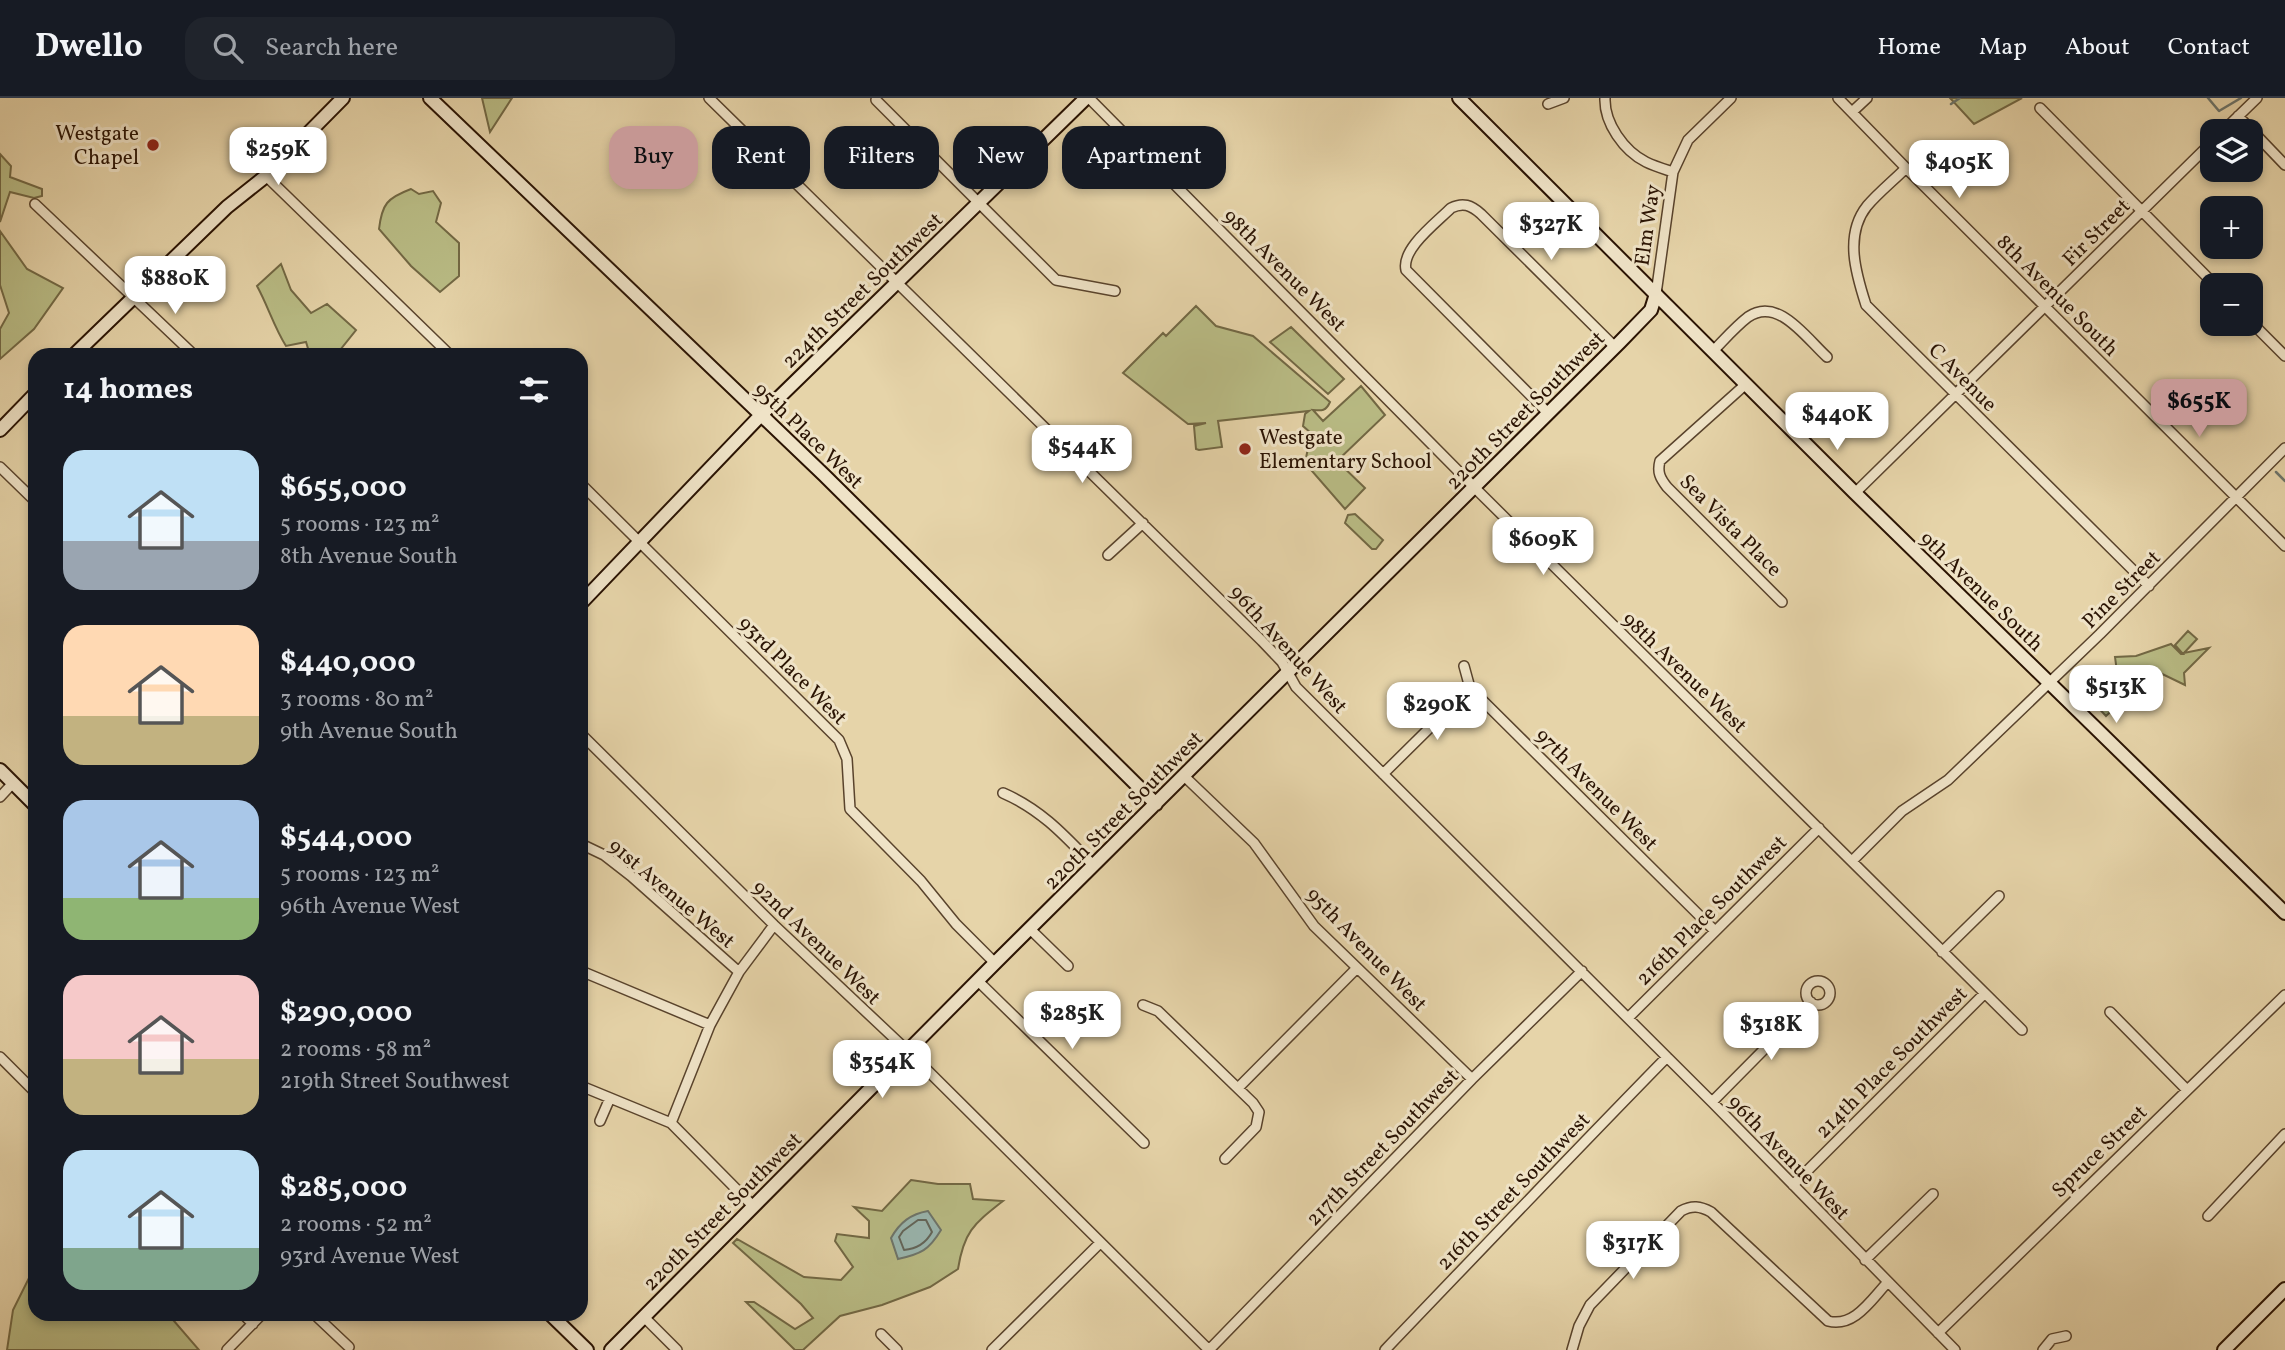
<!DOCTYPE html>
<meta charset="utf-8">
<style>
:root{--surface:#171b24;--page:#20242c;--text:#f1f3f6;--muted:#9ea1a6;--line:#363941;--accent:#c59692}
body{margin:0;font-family:Vollkorn,serif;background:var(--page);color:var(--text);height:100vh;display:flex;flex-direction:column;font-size:26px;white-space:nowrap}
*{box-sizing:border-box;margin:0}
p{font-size:23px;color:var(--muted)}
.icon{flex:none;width:38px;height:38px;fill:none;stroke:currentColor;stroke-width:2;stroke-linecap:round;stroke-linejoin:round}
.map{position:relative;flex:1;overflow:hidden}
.drawer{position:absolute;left:28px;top:250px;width:560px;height:973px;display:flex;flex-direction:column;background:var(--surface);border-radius:21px;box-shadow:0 4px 10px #0003}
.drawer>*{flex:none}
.guide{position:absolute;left:609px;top:28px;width:665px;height:63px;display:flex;gap:14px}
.fabs{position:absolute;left:2200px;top:21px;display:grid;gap:14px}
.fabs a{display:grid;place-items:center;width:63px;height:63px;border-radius:14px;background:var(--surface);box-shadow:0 4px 10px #0003;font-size:35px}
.price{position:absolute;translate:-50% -60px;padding:0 16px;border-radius:14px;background:#fff;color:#222;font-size:23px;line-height:46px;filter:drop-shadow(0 2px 4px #0008)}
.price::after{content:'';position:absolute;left:50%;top:42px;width:21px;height:16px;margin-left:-10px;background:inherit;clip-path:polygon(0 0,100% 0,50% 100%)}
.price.selected{background:var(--accent);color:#111}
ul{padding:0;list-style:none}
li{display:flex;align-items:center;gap:21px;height:175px;padding:0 35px}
li span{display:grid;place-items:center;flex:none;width:196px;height:140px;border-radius:21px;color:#555}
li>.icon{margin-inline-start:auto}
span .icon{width:84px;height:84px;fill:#fffc;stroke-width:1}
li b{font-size:30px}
h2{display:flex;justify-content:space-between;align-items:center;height:84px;padding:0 35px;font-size:30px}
.chip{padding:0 24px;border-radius:21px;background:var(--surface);box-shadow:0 4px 10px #0003;font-size:24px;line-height:63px}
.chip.selected{background:var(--accent);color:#111}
header{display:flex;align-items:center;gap:42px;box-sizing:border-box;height:98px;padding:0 35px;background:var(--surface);border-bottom:2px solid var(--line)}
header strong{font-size:33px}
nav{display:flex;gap:38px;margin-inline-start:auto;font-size:24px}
.search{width:490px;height:63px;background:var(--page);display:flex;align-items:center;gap:18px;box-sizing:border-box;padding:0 24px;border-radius:21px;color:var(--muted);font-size:26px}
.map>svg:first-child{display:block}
.green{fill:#b9bc85;stroke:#726844;stroke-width:2}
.water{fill:#99b7b1;stroke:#6d756b;stroke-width:2}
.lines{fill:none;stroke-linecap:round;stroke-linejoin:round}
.shore{stroke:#62655a;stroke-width:2}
.stream{stroke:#6d756b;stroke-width:2.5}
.street-casing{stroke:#59432c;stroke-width:12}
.secondary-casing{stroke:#2a1303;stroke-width:16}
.street{stroke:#efe3c7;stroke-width:9}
.secondary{stroke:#efe3c7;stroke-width:12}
.poi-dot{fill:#8f2418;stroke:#efe3c7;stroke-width:2.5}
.labels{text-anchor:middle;stroke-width:6;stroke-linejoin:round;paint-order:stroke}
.poi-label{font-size:21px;fill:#2a1303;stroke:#efe3c7;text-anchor:end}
.street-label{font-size:21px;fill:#2a1303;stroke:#efe3c7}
</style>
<header>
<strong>Dwello</strong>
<div class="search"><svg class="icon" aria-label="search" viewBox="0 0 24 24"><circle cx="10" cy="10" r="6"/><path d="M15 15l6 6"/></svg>Search here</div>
<nav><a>Home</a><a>Map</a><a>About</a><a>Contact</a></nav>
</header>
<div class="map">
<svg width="2285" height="1252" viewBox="0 0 2285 1252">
<rect width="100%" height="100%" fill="#e6d4a9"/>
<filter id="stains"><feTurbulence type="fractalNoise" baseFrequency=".00286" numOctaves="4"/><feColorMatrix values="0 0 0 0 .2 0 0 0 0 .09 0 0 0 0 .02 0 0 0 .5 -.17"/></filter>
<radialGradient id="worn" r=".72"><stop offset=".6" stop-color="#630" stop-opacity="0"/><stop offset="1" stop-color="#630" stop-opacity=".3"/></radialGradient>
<!-- green -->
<path class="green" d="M482,0H512L490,34Z
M1950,0H2022L1974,26Z
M0,56L11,68L10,79L42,91V98L34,100L10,94L0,124Z
M411,91L419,96L433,93L441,105L436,124L459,145V178L440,194L411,168L379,131C382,106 387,100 411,91Z
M0,133L27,171L63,190L34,231L0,261V231L9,215L0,187Z
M281,166L291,192L311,215L327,206L356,232L336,257H310L306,244L286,248C274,229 268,208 257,188Z
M1196,208L1216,228L1253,238L1330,304C1326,313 1322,313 1313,312L1323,323L1361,288L1385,317L1337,363L1365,390L1345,411L1305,365L1311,335L1303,328L1305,316L1309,313L1218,323L1222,349L1199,352L1196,351L1194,328L1206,325L1188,326L1123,275L1163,235L1166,238Z
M1291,229L1344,281L1328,296L1270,244Z
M1355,416L1383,442L1376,451H1372L1345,425L1348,417Z
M2188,533L2197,541L2184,555L2209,550L2184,575L2185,587L2154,572L2106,618L2079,589L2087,585L2104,596L2117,574L2115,559L2136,558L2171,546L2181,556H2183L2175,547Z
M911,1082L938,1086H970L973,1101L1003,1103C974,1126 964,1133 958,1171L930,1189L882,1207L840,1218L803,1252H795L746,1204H754L795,1231L813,1220L801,1206L733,1145L737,1141L804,1179L841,1182L853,1169L835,1143L837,1136L869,1140V1123L854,1109L882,1113Z
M35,1168V1216H168L199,1252H7L13,1212Z"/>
<!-- water -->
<path class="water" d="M928,1113L941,1132C929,1152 921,1156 898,1161L891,1140C900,1124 911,1116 928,1113Z"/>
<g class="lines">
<!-- shore -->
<path class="shore" d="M918,1122H926L932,1134C926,1145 916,1151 904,1152L899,1139L903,1133Z"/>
<!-- stream -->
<path class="stream" d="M2208,0L2219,13L2241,0
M1951,6L1960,0
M2276,374L2285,383"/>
<!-- street casing -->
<g class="street-casing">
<path id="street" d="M709,0L1262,543L1282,564L1296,589L1712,1004L1955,1252
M1089,0L1481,396L2022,932
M1605,0C1604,25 1624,53 1646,64C1654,68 1664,71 1673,74
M1838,0L1906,70L2285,448
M876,2L1056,182L1115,193
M1548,6L1564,0
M2040,10L2215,187
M1852,14L1867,0
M2238,18L2285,67
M2223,33L2257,0
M1906,70C1893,83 1878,95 1867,108C1844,137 1856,176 1866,207L2149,488
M266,78L450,257
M35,106L194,257
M1656,196L1673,74L1688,42L1731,0
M2250,223L2285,258
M1713,253C1724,242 1735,229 1748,219C1778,198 1806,240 1827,259
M1746,286L1660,363C1657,374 1660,380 1667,389L1782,504
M1548,315L1406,172C1401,151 1436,125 1451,110C1463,104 1471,107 1481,116L1615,249
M0,369L35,403
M581,386L839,642L847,661L850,711L921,783L956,826L995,865
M1855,395L2212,44
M1108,457L1143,425
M1464,568L1470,590L1715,833
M581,636L774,827L913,958L1209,1252
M1383,676L1470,590
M1184,678L1254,745L1314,828L1472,981
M1003,695C1042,712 1065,738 1094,768
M0,699L13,685
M581,746L604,757L631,778L739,874
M1852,763L1902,713L1948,682L2100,536L2285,350
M1030,831L1068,868
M1942,854L1999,798
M581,873L710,927
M978,883L1144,1045
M1806 895a12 12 0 1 1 24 0a12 12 0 1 1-24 0Z
M1143,907L1158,913L1253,1005L1259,1014L1256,1029L1225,1061
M2110,914L2187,992
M1628,920L1819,730
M0,959L33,992
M581,988L671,1025L754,1109
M1238,990L1357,870
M1712,1004L1811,904
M600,1023L610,1000
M671,1025L710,927L739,874L774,827
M1793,1087L1984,896
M2208,1118L2285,1036
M1865,1162L1933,1096
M243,1216L253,1226
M314,1216L349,1249
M644,1219L677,1252
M1938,1235L2285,897
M881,1236L897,1252
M227,1252L262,1216
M992,1252L1100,1145
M1209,1252L1472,981L1582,873
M1385,1252C1479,1154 1572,1056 1667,959
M1572,1252L1579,1228L1590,1207L1681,1113C1692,1107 1700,1108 1711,1114L1828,1223C1854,1230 1871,1202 1887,1185
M2043,1252L2052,1241L2066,1238"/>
</g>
<!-- secondary casing -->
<g class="secondary-casing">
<path id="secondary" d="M430,0L824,377L1156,706
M1459,0L1855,395L2285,815
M74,257L227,109L266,78L343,0
M0,332L35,296
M581,505L761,317L1086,0
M0,672L35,707
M550,1216L587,1252
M611,1252L995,865L1620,244L1651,212L1656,196
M2224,1252L2285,1191"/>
</g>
<!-- street -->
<use href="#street" class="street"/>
<!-- secondary -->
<use href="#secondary" class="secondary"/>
</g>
<!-- markers -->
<g class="poi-dot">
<circle cx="153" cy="47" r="7"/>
<circle cx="1245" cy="351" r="7"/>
</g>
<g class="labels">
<!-- poi labels -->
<g class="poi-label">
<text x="139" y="42">Westgate<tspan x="139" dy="24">Chapel</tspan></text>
<text x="1259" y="346" text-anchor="start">Westgate<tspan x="1259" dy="24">Elementary School</tspan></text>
</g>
<!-- street labels -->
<g class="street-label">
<text transform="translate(1647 127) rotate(-82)" y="7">Elm Way</text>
<text transform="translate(2096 134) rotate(-45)" y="7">Fir Street</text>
<text transform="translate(1285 172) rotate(45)" y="7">98th Avenue West</text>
<text transform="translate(862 192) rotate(-44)" y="7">224th Street Southwest</text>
<text transform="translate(2058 197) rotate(45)" y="7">8th Avenue South</text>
<text transform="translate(1963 279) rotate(45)" y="7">C Avenue</text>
<text transform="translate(1525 312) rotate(-45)" y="7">220th Street Southwest</text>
<text transform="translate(809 337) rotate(44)" y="7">95th Place West</text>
<text transform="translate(1731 427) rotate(45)" y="7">Sea Vista Place</text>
<text transform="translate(2121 491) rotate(-45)" y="7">Pine Street</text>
<text transform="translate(1982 493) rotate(44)" y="7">9th Avenue South</text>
<text transform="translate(1289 551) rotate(48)" y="7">96th Avenue West</text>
<text transform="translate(793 572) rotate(45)" y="7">93rd Place West</text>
<text transform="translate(1685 574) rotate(44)" y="7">98th Avenue West</text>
<text transform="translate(1597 691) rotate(45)" y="7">97th Avenue West</text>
<text transform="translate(1123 712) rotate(-45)" y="7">220th Street Southwest</text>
<text transform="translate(672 795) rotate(40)" y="7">91st Avenue West</text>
<text transform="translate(1711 812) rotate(-45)" y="7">216th Place Southwest</text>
<text transform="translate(817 844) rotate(44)" y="7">92nd Avenue West</text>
<text transform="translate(1367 851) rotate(46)" y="7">95th Avenue West</text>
<text transform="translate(1891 964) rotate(-45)" y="7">214th Place Southwest</text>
<text transform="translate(1382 1049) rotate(-46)" y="7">217th Street Southwest</text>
<text transform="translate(2099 1053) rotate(-44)" y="7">Spruce Street</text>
<text transform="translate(1789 1059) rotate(46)" y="7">96th Avenue West</text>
<text transform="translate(1513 1093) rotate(-46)" y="7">216th Street Southwest</text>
<text transform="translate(722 1113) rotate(-45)" y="7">220th Street Southwest</text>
</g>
</g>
<rect width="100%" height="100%" filter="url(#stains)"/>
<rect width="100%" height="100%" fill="url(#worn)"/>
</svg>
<div class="fabs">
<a><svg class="icon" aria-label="layers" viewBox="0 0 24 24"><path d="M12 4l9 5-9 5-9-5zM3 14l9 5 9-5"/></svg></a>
<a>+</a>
<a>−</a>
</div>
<b class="price" style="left:278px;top:89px">$259K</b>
<b class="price" style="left:1959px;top:102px">$405K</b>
<b class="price" style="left:1551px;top:164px">$327K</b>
<b class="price" style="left:175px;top:218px">$880K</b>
<b class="price selected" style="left:2199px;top:341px">$655K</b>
<b class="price" style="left:1837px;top:354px">$440K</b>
<b class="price" style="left:1082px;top:387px">$544K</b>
<b class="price" style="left:1543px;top:479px">$609K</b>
<b class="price" style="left:2116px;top:627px">$513K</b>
<b class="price" style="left:1437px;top:644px">$290K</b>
<b class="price" style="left:1072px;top:953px">$285K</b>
<b class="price" style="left:1771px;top:964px">$318K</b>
<b class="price" style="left:882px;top:1002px">$354K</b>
<b class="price" style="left:1633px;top:1183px">$317K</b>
<div class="guide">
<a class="chip selected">Buy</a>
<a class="chip">Rent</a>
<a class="chip">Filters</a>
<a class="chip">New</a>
<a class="chip">Apartment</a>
</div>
<section class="drawer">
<h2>14 homes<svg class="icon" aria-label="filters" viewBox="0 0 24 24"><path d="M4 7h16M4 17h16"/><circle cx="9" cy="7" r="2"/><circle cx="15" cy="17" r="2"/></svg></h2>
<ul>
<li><span style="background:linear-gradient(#bfe0f5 65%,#9aa5b1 0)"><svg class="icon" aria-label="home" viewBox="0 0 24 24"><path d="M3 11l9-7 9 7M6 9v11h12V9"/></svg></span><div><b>$655,000</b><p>5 rooms · 123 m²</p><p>8th Avenue South</p></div></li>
<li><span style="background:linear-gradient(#ffd9b3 65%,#c2b280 0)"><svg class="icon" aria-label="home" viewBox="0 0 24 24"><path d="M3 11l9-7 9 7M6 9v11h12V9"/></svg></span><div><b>$440,000</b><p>3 rooms · 80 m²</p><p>9th Avenue South</p></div></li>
<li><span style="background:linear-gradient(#a9c7e8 70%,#8fb573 0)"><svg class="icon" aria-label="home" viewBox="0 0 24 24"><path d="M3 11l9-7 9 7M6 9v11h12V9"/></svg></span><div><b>$544,000</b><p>5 rooms · 123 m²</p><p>96th Avenue West</p></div></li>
<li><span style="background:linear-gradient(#f6c9c9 60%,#c2b280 0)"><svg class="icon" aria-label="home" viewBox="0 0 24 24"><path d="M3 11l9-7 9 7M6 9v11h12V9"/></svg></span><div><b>$290,000</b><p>2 rooms · 58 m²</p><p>219th Street Southwest</p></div></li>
<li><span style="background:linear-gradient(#bfe0f5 70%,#7fa58c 0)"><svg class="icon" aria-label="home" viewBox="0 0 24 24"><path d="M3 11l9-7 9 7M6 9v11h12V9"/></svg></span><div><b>$285,000</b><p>2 rooms · 52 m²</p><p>93rd Avenue West</p></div></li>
</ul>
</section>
</div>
